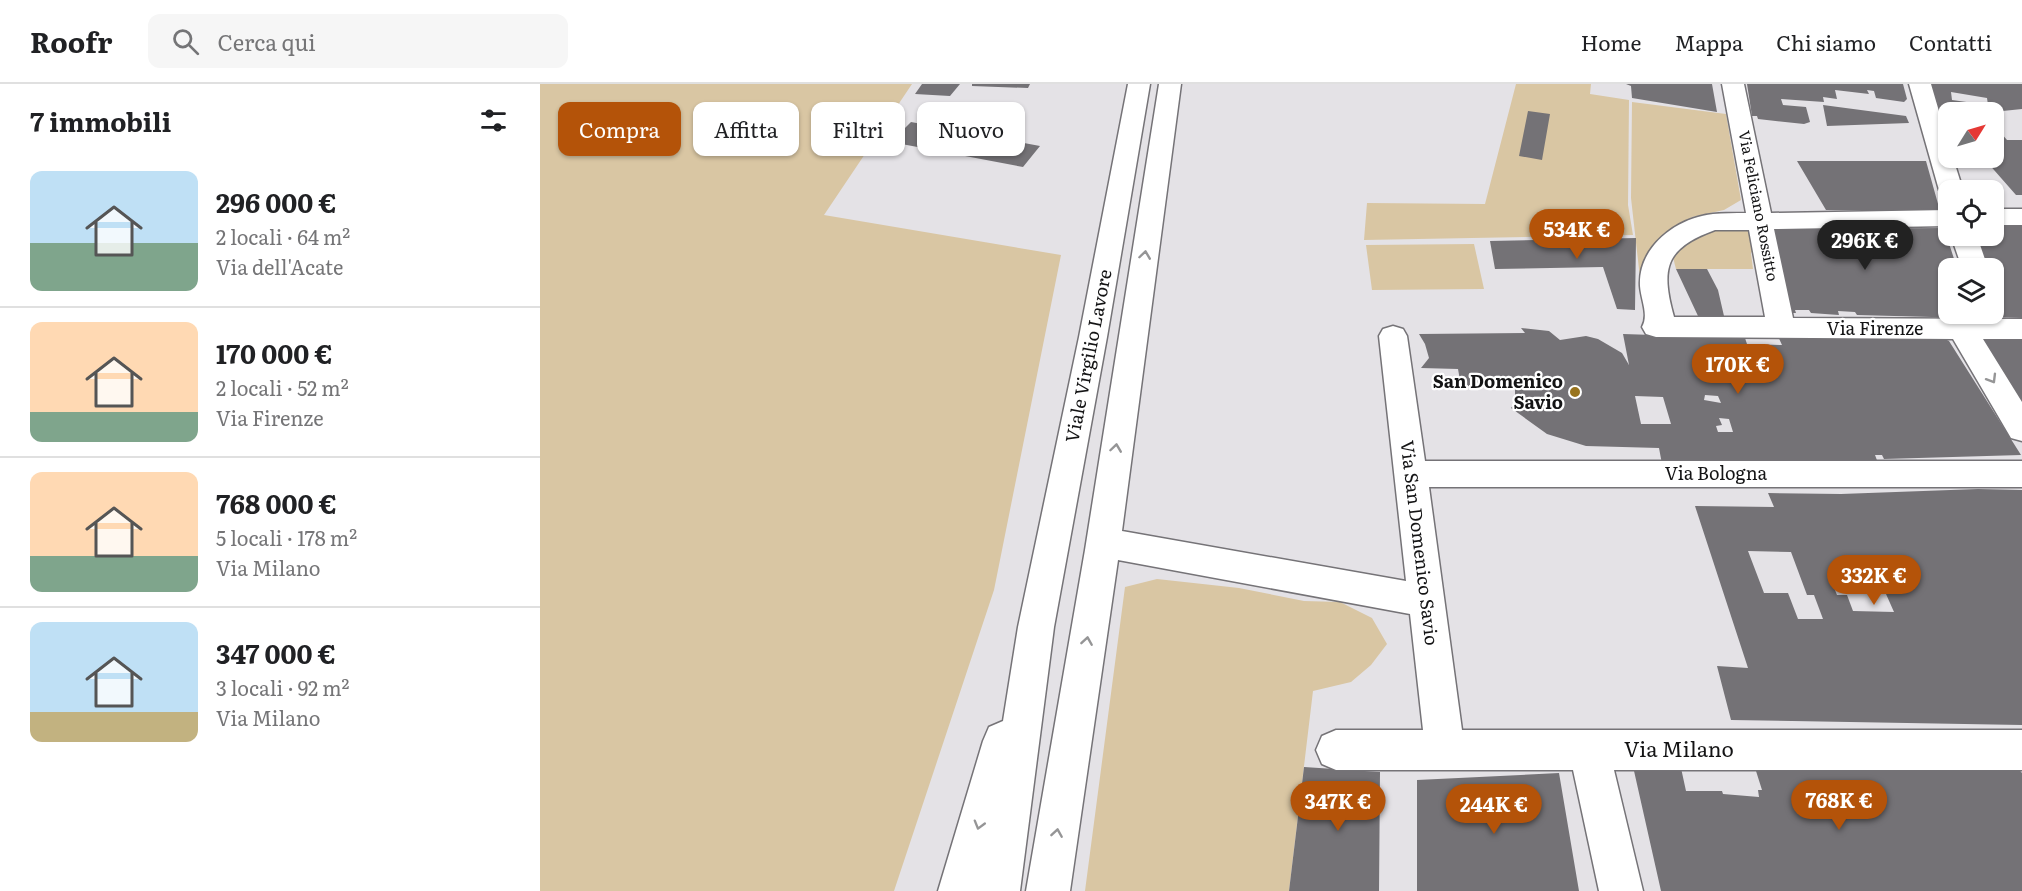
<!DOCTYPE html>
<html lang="it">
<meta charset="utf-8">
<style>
:root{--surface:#fff;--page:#f6f6f6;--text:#202124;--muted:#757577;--line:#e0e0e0;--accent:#b45309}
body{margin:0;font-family:Literata,serif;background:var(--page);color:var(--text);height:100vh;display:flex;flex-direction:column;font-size:22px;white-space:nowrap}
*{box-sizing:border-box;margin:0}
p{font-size:20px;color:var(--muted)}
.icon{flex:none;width:33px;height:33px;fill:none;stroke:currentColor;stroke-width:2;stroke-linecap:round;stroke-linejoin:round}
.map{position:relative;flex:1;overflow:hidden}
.side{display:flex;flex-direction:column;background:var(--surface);width:540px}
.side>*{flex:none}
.top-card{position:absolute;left:18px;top:18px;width:570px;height:54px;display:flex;gap:12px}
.needle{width:39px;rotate:53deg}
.controls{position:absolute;left:1398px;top:18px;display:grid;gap:12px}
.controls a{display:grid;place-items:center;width:66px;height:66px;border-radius:12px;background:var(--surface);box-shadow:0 2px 4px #0004;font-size:30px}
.price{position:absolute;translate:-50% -51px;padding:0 14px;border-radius:21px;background:var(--accent);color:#fff;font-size:20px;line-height:39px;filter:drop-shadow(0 2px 3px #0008)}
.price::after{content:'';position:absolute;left:50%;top:36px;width:18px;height:14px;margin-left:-9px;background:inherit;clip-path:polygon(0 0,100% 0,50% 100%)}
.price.on{background:#222;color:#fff}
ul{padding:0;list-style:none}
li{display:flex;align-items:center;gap:18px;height:150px;padding:0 30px}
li+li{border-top:2px solid var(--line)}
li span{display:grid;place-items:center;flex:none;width:168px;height:120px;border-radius:12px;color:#555}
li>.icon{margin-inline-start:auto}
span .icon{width:72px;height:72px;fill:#fffc;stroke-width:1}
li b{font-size:26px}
h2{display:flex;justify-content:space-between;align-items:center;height:72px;padding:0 30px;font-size:26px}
.pill{padding:0 21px;border-radius:12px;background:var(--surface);box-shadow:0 2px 4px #0004;font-size:21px;line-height:54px}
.pill.on{background:var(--accent);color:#fff}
header{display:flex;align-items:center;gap:36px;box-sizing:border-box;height:84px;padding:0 30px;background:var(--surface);border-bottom:2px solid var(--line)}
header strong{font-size:28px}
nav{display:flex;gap:33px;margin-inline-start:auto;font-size:21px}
.search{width:420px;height:54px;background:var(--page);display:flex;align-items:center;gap:15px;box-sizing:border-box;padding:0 21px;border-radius:12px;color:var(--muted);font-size:22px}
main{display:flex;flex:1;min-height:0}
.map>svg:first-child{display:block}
.green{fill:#d9c6a3}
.building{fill:#747276;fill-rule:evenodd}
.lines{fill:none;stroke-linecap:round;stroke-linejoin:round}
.street-casing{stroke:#757377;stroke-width:3}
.secondary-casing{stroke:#757377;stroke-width:3}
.street{fill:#fff;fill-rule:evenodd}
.secondary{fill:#fff;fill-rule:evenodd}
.oneway{stroke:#959596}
.poi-dot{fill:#98731d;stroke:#fff;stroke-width:2}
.labels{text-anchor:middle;stroke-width:4.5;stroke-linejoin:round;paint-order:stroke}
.far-street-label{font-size:15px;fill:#141415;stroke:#fff}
.street-label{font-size:18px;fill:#141415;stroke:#fff}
.poi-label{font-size:18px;font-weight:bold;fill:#141415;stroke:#fff;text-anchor:end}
.near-street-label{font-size:21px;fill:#141415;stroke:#fff}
</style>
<header>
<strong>Roofr</strong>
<div class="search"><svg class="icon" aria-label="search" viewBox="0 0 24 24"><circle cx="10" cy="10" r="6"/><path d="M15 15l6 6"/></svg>Cerca qui</div>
<nav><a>Home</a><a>Mappa</a><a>Chi siamo</a><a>Contatti</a></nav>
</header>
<main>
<section class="side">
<h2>7 immobili<svg class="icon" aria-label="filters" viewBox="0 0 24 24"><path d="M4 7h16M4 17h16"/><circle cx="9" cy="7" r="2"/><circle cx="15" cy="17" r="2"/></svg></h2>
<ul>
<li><span style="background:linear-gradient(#bfe0f5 60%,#7fa58c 0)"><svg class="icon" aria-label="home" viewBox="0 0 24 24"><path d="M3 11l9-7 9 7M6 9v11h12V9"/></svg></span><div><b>296 000 €</b><p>2 locali · 64 m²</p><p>Via dell'Acate</p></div></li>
<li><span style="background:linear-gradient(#ffd9b3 75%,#7fa58c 0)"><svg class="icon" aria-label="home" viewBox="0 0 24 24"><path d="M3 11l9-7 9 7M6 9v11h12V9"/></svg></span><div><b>170 000 €</b><p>2 locali · 52 m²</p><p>Via Firenze</p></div></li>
<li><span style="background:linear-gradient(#ffd9b3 70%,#7fa58c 0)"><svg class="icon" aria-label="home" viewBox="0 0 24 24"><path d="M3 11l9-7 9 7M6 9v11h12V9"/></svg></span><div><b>768 000 €</b><p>5 locali · 178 m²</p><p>Via Milano</p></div></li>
<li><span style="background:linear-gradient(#bfe0f5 75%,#c2b280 0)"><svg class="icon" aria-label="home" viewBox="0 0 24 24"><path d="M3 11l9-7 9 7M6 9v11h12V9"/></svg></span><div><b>347 000 €</b><p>3 locali · 92 m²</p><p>Via Milano</p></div></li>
</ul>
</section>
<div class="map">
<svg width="1482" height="807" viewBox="0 0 1482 807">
<rect width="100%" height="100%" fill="#e4e2e6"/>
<!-- green -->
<path class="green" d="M0,0H372L284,131L521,171L454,506L354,807H0Z
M976,0H1051L1050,10L1089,16L1088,121L1093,151L824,156L827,119L945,120Z
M1092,18L1186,30L1201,116L1184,126L1152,133L1131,146L1113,161L1100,194L1091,114Z
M1192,140C1209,143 1211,147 1215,164L1211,169L1213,185H1136C1135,181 1133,176 1134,171C1137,156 1178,145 1192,140Z
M934,160L944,205L832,206L826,161Z
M617,495L699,504L764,517L800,518L832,534L847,560L831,581L811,598L773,607L749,807H545L585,503Z"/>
<!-- building -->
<path class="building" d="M382,0H420L410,12L375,10Z
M432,0H490L488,4L432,2Z
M1086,0H1172L1177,28L1092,14L1091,2Z
M1207,0H1363L1367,15L1364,18L1336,14L1334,7L1327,6L1329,10L1295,6L1297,15L1283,13L1284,18L1241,15L1243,21L1266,23L1270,38L1264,40L1218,35L1217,32H1212Z
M1385,0H1482V25L1453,28L1400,27L1396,25ZM1411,8L1447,14L1448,21L1412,16Z
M1283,21L1366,32L1369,39L1287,42Z
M988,27L1010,30L1002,76L979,72Z
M371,38L500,62L483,83L351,58Z
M1454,41L1467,56H1482V111H1476L1447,78H1463L1457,72H1454Z
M1257,77H1386L1400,127L1286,126Z
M1454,142H1482V234L1458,233L1454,218V184H1443L1431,152H1454Z
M1404,144L1417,184H1408V230H1428L1429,234L1317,231L1315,228L1298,227L1299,231L1271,229L1269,226H1255L1256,229H1247L1229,145Z
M1096,154L1095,226L1077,225L1063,183L955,185L950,157Z
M1136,185H1167L1178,206L1184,232H1158Z
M981,244L1009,247L1020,256L1046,252L1058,255L1082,269L1089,281L1083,250L1205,254L1207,260L1242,261L1237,250L1323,252L1325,255H1405L1409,257L1481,371L1344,375L1342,371H1335L1338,379L1122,380L1119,364L1046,362L1007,350L971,324L975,319V303L921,302L918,285L881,284L889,274L885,260L879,250L985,249ZM1165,311L1178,312L1181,319L1164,316ZM1095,312L1123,313L1131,340H1101ZM1179,334L1189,335L1193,348H1178L1176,342L1182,341Z
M1442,253L1482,254V323Z
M1438,405L1482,406V641L1191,636L1177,582L1208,584L1155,422L1234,423L1228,409L1301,410ZM1208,467L1251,468L1267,511H1274L1283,535H1258L1248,509H1224ZM1291,496L1316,497L1321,509L1346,510L1354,528L1313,527L1307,511H1297Z
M1092,678L1141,684L1146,707H1182L1183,710L1219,713L1218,706H1222L1216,687L1405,682L1477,683L1482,689V807H1121Z
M764,683L840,688L839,807H749Z
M1019,689L1039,807H877V696Z"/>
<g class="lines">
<!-- street casing -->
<g class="street-casing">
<path id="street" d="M619,0H641L582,447L866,497L839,252L843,245L853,242L863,245L867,252L885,377H1482V403H889L922,646H1482V686H1074L1103,807H1059L1033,686H796L782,680L776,666L782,652L796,646H883L870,530L578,476L530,807H486L545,466Z
M1182,0H1204L1231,129L1408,126V142L1234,145L1253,234L1482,235V255H1443L1482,318V357L1471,354L1413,255L1116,253L1106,250L1102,243C1109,231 1101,216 1100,202C1098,163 1136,134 1173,130C1183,129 1195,129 1206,129ZM1175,146H1209L1225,233H1134C1120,183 1126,164 1175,146Z
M1369,0H1391L1408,58V74H1413L1423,106H1408V113L1402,111L1399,106Z
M1454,125H1482V141H1454Z
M1411,152H1437L1448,184H1422Z"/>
</g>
<!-- secondary casing -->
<g class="secondary-casing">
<path id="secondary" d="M588,0H610L567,253L514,543L480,807H398L443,657L449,643L463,637L478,543L539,253Z"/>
</g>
<!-- street -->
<use href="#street" class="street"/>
<!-- secondary -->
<use href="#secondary" class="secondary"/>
</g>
<!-- one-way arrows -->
<defs><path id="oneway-chevron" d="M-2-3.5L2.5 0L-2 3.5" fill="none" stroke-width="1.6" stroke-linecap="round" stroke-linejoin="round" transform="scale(1.5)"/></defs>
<g class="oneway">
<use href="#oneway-chevron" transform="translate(605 171) rotate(-82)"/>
<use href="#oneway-chevron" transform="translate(1452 295) rotate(59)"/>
<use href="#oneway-chevron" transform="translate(576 364) rotate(-82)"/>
<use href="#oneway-chevron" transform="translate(547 557) rotate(-81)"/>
<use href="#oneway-chevron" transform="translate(439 741) rotate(106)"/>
<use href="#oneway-chevron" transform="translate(517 749) rotate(-81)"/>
</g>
<!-- markers -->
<circle class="poi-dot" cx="1035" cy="308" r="6"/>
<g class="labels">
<!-- far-street labels -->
<g class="far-street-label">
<text transform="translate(1218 122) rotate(79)" y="5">Via Feliciano Rossitto</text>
</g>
<!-- street labels -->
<g class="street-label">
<text x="1335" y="251">Via Firenze</text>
<text transform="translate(549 272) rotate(-79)" y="6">Viale Virgilio Lavore</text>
<text x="1176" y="396">Via Bologna</text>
<text transform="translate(879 459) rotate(83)" y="6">Via San Domenico Savio</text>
</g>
<!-- poi labels -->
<g class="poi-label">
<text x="1023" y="304">San Domenico<tspan x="1023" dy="21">Savio</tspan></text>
</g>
<!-- near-street labels -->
<g class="near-street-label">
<text x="1139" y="673">Via Milano</text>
</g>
</g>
</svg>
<div class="controls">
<a><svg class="needle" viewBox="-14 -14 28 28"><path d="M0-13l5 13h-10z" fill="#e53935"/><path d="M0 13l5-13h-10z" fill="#757577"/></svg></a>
<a><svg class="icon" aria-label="locate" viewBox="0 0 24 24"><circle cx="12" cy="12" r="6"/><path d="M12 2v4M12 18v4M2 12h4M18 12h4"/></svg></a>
<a><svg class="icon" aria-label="layers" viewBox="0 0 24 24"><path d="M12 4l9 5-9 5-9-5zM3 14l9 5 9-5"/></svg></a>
</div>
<b class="price" style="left:1037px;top:176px">534K €</b>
<b class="price on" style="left:1325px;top:187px">296K €</b>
<b class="price" style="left:1198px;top:311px">170K €</b>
<b class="price" style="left:1334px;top:522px">332K €</b>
<b class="price" style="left:1299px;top:747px">768K €</b>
<b class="price" style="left:798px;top:748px">347K €</b>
<b class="price" style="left:954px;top:751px">244K €</b>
<div class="top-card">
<a class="pill on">Compra</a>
<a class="pill">Affitta</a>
<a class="pill">Filtri</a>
<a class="pill">Nuovo</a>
</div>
</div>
</main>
